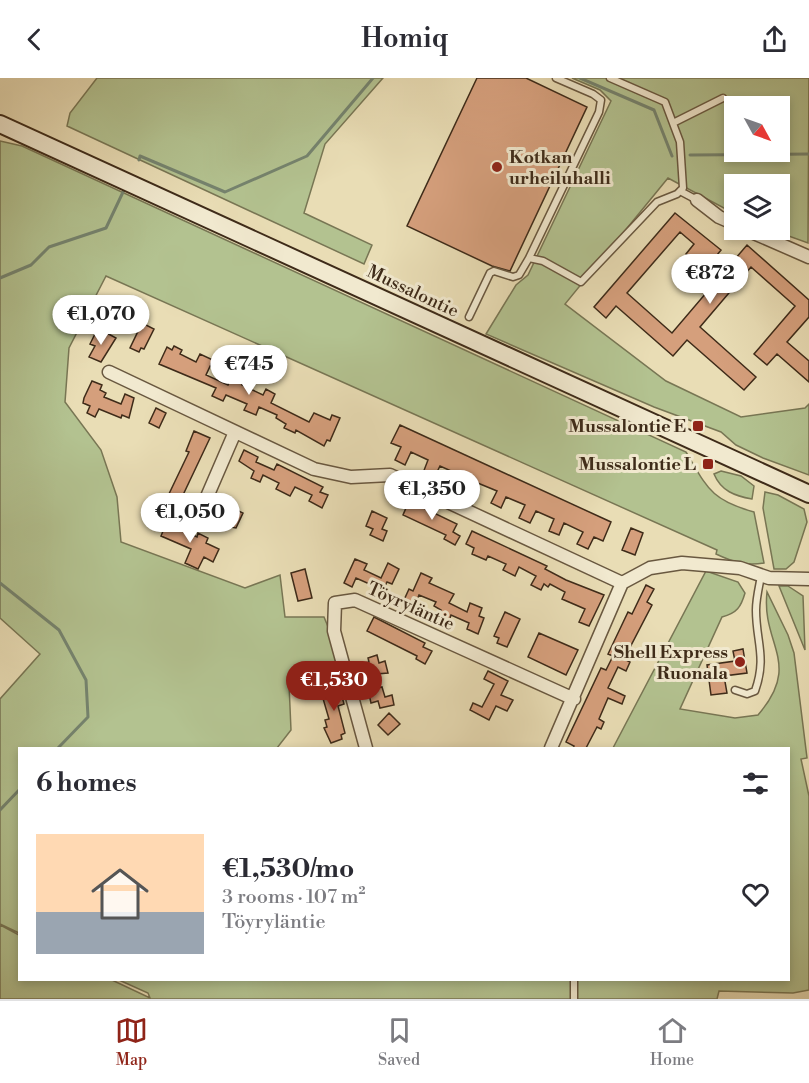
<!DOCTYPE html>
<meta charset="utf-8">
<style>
:root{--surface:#fff;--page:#f2f2f3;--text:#2b2b33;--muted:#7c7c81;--line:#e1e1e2;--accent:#8f2418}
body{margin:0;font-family:"Libre Bodoni",serif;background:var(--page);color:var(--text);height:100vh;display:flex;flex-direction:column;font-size:22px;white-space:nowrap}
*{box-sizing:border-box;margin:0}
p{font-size:20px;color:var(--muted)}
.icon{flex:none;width:33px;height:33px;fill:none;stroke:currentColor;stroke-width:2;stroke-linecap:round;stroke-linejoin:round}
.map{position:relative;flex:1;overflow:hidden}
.sheet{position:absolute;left:18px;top:669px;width:772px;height:234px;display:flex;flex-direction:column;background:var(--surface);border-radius:0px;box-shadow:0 3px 9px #0003}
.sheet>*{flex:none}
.needle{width:39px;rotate:130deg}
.controls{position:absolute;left:724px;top:18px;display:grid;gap:12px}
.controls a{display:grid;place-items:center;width:66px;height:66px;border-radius:0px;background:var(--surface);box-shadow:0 3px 9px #0003;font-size:30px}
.price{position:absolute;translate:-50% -51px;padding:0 14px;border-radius:21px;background:#fff;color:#222;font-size:20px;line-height:39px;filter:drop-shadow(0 2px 3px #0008)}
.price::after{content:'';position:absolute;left:50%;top:36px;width:18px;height:14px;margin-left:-9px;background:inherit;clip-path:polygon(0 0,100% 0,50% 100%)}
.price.current{background:var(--accent);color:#fff}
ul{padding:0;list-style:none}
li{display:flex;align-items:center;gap:18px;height:150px;padding:0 18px}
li+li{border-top:2px solid var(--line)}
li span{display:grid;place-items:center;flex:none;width:168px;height:120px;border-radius:0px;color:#555}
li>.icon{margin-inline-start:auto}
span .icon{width:72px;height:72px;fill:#fffc;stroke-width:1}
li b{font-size:26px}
h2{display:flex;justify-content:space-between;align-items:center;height:72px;padding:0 18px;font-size:26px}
header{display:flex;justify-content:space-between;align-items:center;height:78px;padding:0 18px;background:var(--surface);font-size:27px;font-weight:600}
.menu{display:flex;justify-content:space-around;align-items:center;height:84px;border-top:2px solid var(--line);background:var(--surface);font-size:16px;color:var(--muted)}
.menu a{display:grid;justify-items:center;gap:3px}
.menu .current{color:var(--accent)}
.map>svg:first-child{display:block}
.green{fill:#b3c290;stroke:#787654;stroke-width:1.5;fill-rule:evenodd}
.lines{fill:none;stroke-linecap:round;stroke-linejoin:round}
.stream{stroke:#75836e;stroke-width:3}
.building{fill:#d59f7c;stroke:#3e2b19;stroke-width:1.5}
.service-casing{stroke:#695840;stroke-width:9}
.minor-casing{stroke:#695840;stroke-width:15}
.secondary-casing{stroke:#3e2b19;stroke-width:20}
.service{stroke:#f1e9cf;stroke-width:6}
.minor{stroke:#f1e9cf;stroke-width:12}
.secondary{stroke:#f1e9cf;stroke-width:16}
.poi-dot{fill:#8f2418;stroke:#f1e9cf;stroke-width:2}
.labels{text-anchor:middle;stroke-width:6;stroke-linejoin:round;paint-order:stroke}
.poi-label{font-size:18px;font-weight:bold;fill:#3e2b19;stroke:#f1e9cf;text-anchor:end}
.street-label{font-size:18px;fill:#3e2b19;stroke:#f1e9cf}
</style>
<header><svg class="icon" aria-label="back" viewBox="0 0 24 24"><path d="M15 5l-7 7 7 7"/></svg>Homiq<svg class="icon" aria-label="share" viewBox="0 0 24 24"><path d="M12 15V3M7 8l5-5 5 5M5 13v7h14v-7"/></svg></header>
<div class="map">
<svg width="809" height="921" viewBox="0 0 809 921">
<rect width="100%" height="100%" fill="#e9ddb5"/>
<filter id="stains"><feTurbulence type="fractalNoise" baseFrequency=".00333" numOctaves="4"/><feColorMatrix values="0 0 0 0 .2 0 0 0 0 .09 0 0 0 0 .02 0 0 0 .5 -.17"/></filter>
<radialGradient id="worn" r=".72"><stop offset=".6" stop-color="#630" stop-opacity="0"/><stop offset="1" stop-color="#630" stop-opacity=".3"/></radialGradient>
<!-- green -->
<path class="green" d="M97,0H383L325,66L304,135L372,167L364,186L67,48L70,35Z
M572,0H809L808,165L772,152H780V106H735V136L668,100L565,226L666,303L741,339L805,330L809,326V397L763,380L736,367L721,354L654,329L486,256L516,207L528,197L611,23L600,12ZM735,28H780V74H735Z
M0,63L22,68L686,374C707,409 710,422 754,434L764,485C745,488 733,484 716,476L717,472L106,198L69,270L65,324L101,372L117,419L121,464L245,510L280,497L285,539H324L342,583L289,606L291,652L277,670H20L19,855L0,846V621L40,576L0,540Z
M721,393L741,398L754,408L752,421C735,418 721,413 714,396Z
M765,414L778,417L804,431L807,444L794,484L786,491H774L763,430Z
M706,493L738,504L745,515C741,529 737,535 722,539L680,631L735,640L758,637C803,585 761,567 767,514L788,557L794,575L807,680L801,681L809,718V912L793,915L719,913L717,921H0V847L19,857L20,902H112L150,920L148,915L119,902H789V670H613Z
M788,508L803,518L805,572L779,508Z"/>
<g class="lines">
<!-- stream -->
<path class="stream" d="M580,0L654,32L672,78
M690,77L809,76
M139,82L140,78L225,114L307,78L373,0
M0,200L31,187L49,169L106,150L124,112
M0,505L59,552L86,602L88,639L58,670
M0,732L20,711"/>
</g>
<!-- building -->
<path class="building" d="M477,0H526L587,29L510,193L492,188L407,148Z
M675,135L721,172L713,182L709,178L700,187L686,176L694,166L680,154L627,215L672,255L747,167L809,222V239L787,264L809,283V304L777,276L767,287L754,276L795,228L751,189L700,249L756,299L744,312L687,262L673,278L616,228L606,240L594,229Z
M142,245L154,251L144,271L141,270L139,274L130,270Z
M105,254L116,260L101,284L89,279L95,268L90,266L95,256L102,259Z
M174,268L182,272L180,276L196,284L200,276L213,282L206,297L228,307L235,292L246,298L242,307L263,317L266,311L275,316L271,325L309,344L314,335L330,342L332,337L340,340L330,363L327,362L324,368L296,352L295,355L284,350L286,346L276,340L277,337L259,329L256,337L244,332L247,326L226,317L223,323L212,318L216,310L159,286L167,269L172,272Z
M92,303L102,307L100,312L106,315L104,319L121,326L125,316L134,320L129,340L122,337L121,340L99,331L95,339L87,335L90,328L83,325L84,320Z
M156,330L166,335L159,350L149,345Z
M400,347L611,444L603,463L594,459L588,471L577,466L583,454L564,445L559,457L549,453L554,441L536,433L530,445L519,440L525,427L506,419L501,430L491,425L497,413L468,401L463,413L452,408L458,396L440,388L434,400L423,395L428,382L411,374L405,387L395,382L401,369L391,365Z
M194,353L210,360L174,436L156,427L161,417L167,420L189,374L186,373Z
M244,372L258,379L256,384L274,392L277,386L323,409L320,414L328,417L322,430L309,423L312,417L295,409L290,418L276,411L279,405L263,397L260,404L251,400L254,393L239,383Z
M409,423L457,446L453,454L460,458L455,467L444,461L446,457L403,437Z
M228,428L243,435L236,450L219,447Z
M372,433L387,440L382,451L387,453L383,463L370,457L373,451L366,448Z
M168,441L180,446L178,450L197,459L198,455L208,460L206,465L219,471L213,484L204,479L198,491L185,485L191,471L161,458Z
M631,450L643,455L635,477L622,472Z
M472,453L547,488L545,491L566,502L604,517L589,548L579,544L585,531L562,521L565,514L550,506L548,509L544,506L541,512L531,507L536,498L519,489L515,498L503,492L506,486L488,478L486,482L472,476L474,470L466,466Z
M355,481L367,486L364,492L381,500L388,485L399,491L392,506L387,504L383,512L356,500L352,509L344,505Z
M305,491L312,520L298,523L291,495Z
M421,495L432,500L429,505L454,516L449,525L467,534L470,525L482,530L479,538L484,540L478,556L467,551L469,545L451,537L449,543L438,538L441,532L434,528L436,524L419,517L415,527L404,522L409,511L413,513Z
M646,507L654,511L647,524L652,527L624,581L630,584L626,593L618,589L608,610L625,618L622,626L608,620L599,641L604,644L601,651L597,649L586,670H573L574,668L566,664L601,590L606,592L613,578L608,576L628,534L632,536Z
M505,534L520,541L507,569L497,565L499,560L494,558Z
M374,539L425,565L423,569L432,573L425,586L416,581L417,578L367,553Z
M539,555L578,572L566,597L528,579Z
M743,571L747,595L724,598L727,615L711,617L707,587L735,583L733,573Z
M377,577L379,585L385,583L388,595L364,597L361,586L369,584L368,580Z
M488,593L508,603L501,617L513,622L507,633L496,628L489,642L470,632L473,625L482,629L494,606L484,601Z
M337,600L344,626L338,628L345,655L341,657L342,661L331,665L324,650L327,649L325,642L329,641L322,617L330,615L327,603Z
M382,609L385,619L392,617L394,627L380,630L378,623L371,625L368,612Z
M389,635L400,646L388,657L378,647Z"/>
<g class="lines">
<!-- service casing -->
<g class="service-casing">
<path id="service" d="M673,45L723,20
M680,113L697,122
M529,180L599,34L601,22L593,16L556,0
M469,239L490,195L494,193L513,199L519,197L529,180L543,183L581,204L657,124L677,116L683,110L680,64L665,24L610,0
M735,612L747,616L755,613C767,579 756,564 756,532C756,521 759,509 761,498
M574,921V902"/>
</g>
<!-- minor casing -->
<g class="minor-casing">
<path id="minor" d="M697,122L719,139L735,146
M747,152L809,179
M109,294L314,391L351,399L390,397L622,505
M200,435L235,354
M366,670L334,553L335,525L355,522L574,621
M551,670L622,505L650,490L682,485L740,490L769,500L809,501"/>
</g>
<!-- secondary casing -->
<g class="secondary-casing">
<path id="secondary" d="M0,46L809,416"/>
</g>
<!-- service -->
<use href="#service" class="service"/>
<!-- minor -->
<use href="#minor" class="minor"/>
<!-- secondary -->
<use href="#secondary" class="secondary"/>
</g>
<!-- markers -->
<g class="poi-dot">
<circle cx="497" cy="89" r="6"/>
<rect x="692" y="342" width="12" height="12" rx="3"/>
<rect x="702" y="380" width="12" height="12" rx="3"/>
<circle cx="740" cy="584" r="6"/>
</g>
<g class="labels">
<!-- poi labels -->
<g class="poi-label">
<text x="509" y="85" text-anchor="start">Kotkan<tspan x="509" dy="21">urheiluhalli</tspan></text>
<text x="686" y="354">Mussalontie E</text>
<text x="696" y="392">Mussalontie L</text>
<text x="728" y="580">Shell Express<tspan x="728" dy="21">Ruonala</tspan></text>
</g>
<!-- street labels -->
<g class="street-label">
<text transform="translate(413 213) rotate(25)" y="6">Mussalontie</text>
<text transform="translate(411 528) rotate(24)" y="6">Töyryläntie</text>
</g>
</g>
<rect width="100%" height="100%" filter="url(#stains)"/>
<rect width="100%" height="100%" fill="url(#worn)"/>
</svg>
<div class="controls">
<a><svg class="needle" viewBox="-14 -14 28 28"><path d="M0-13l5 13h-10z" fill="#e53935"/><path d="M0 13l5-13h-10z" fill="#7c7c81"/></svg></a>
<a><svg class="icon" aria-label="layers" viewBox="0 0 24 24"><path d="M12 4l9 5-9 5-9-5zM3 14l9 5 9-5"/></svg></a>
</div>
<b class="price" style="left:710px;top:227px">€872</b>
<b class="price" style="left:101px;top:268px">€1,070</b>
<b class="price" style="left:249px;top:318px">€745</b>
<b class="price" style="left:432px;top:443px">€1,350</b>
<b class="price" style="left:190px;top:466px">€1,050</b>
<b class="price current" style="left:334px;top:634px">€1,530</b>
<section class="sheet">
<h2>6 homes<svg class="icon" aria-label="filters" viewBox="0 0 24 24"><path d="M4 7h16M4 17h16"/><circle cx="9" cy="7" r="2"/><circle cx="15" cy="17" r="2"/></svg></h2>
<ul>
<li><span style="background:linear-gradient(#ffd9b3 65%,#9aa5b1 0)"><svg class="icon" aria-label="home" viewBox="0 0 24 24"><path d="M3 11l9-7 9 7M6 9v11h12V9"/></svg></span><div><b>€1,530/mo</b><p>3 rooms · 107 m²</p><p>Töyryläntie</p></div><svg class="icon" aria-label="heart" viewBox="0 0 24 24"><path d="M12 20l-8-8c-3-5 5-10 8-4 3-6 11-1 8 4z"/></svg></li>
</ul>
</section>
</div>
<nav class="menu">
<a class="current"><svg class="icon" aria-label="map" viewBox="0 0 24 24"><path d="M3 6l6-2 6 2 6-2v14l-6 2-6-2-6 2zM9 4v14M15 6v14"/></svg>Map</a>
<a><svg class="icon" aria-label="saved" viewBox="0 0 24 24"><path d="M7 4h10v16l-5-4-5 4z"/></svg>Saved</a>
<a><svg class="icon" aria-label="home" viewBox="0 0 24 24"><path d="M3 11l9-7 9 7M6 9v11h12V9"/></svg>Home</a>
</nav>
